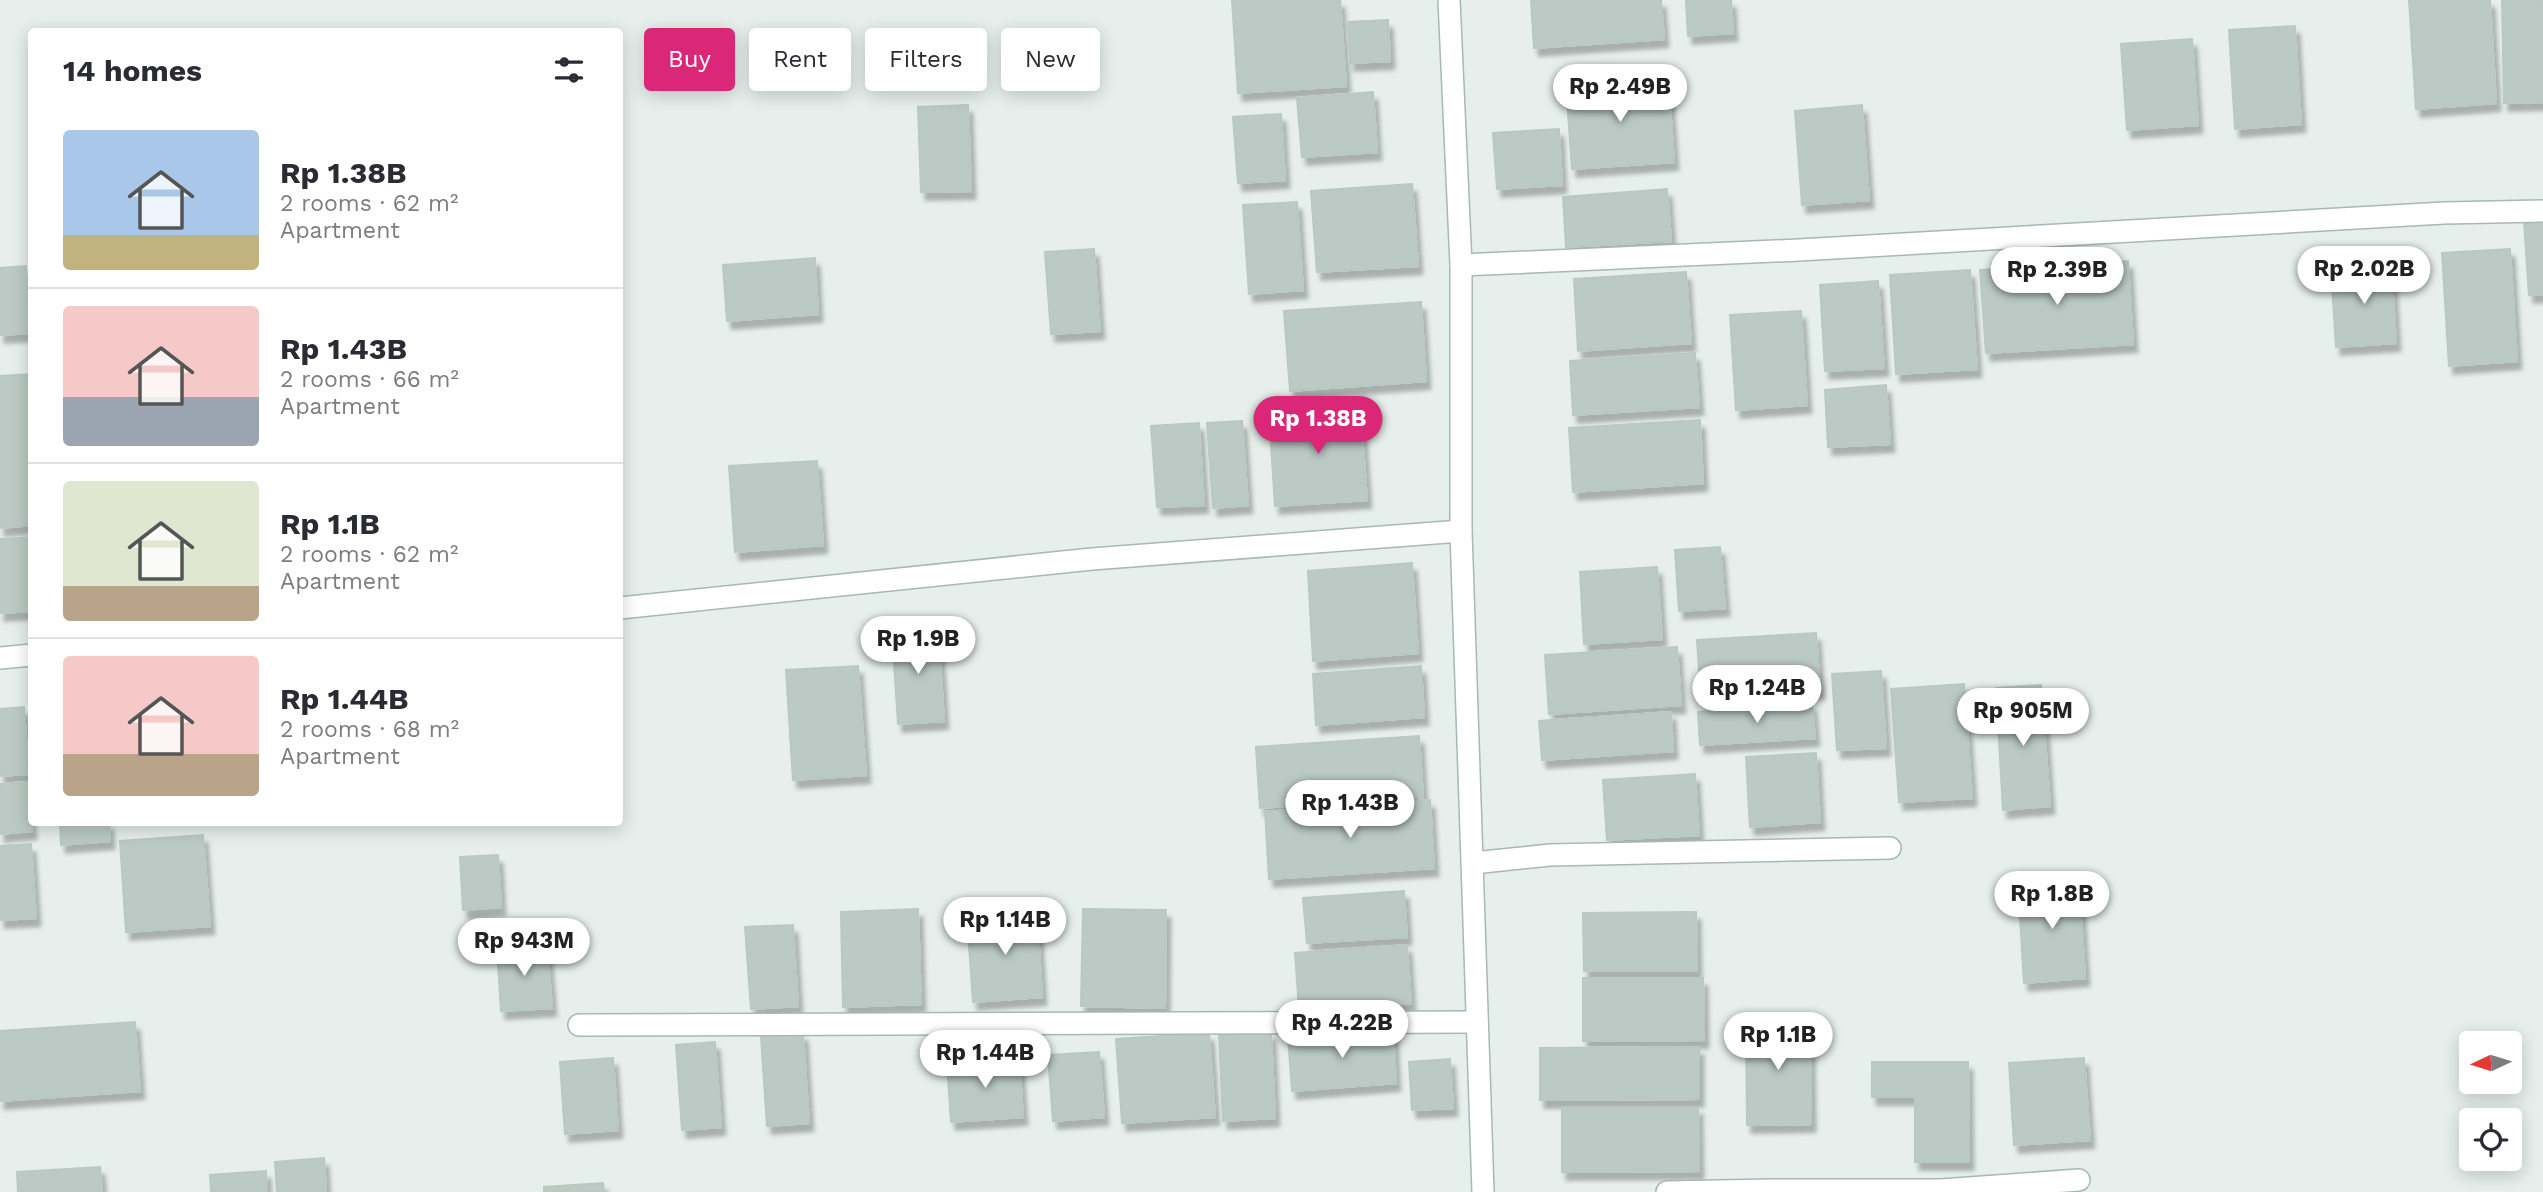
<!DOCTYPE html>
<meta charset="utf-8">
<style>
:root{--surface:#fff;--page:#f2f2f3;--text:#2b2b33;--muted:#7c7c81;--line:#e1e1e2;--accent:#db2777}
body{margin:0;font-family:"Work Sans",sans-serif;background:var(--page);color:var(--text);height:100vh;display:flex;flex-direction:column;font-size:26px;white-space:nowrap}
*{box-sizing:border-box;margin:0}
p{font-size:23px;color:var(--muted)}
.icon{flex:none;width:38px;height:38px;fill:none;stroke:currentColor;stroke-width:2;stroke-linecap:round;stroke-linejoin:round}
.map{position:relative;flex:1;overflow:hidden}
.drawer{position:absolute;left:28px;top:28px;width:595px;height:798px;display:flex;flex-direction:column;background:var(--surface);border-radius:7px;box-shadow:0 4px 18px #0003}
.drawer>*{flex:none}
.top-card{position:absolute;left:644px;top:28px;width:665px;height:63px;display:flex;gap:14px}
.needle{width:46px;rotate:266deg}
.buttons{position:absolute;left:2459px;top:1031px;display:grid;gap:14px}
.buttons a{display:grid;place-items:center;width:63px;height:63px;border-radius:7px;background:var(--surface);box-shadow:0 4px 18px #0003;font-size:35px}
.price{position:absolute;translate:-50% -60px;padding:0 16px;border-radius:24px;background:#fff;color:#222;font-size:23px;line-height:46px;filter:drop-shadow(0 2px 4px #0008)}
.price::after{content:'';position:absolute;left:50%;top:42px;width:21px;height:16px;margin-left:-10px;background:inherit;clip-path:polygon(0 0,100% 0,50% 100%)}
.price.active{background:var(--accent);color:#fff}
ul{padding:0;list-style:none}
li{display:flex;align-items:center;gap:21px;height:175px;padding:0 35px}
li+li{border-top:2px solid var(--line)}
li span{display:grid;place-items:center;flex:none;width:196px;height:140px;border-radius:7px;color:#555}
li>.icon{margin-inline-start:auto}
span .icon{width:84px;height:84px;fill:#fffc;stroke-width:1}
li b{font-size:30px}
h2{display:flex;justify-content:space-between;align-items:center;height:84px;padding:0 35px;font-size:30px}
.chip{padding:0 24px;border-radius:7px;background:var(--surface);box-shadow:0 4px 18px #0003;font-size:24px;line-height:63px}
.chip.active{background:var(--accent);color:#fff}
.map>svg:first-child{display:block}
.building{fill:#bbcac4;stroke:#b8c9c2;stroke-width:2;filter:url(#shadow)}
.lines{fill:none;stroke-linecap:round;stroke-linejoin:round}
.minor-casing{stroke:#a8b8b2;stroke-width:24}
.tertiary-casing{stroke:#a8b8b2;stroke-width:24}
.minor{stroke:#fff;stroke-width:21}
.tertiary{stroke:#fff;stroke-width:21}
</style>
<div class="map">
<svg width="2543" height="1192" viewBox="0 0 2543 1192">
<defs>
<filter id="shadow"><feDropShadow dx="4.5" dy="8" stdDeviation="2" flood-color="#0004"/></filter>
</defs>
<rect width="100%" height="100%" fill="#e6efeb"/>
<!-- building -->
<path class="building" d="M1232,0H1340L1346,86L1238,93Z
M1531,0H1661L1664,39L1534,48Z
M1686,0H1731L1733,33L1688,36Z
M2409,0H2490L2496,103L2416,109Z
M2543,0V102L2504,103L2502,1Z
M1388,20L1390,61L1350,63L1348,22Z
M2295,26L2301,124L2235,129L2229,30Z
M2192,39L2198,125L2127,130L2121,44Z
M1668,78L1674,162L1572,169L1566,85Z
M1373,92L1377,152L1302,157L1297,98Z
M968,105L971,191L921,192L918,107Z
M1862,105L1869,200L1802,205L1795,111Z
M1281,114L1285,180L1238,183L1233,117Z
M1559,129L1562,185L1497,189L1493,133Z
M1412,184L1418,266L1317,272L1311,191Z
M1667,189L1671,241L1566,247L1563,197Z
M1297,202L1303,290L1249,294L1243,205Z
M2543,220V294L2529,295L2524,221Z
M1094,249L1100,331L1051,334L1045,252Z
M2510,249L2517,361L2449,366L2442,253Z
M815,258L818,314L727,321L723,265Z
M2128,261L2133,344L1986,353L1980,270Z
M2391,264L2396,343L2336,347L2331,269Z
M26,266L31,333L0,335V268Z
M1970,270L1977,369L1896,374L1890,275Z
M1686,272L1691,343L1578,351L1574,279Z
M1878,281L1884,368L1825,371L1820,285Z
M1421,302L1426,381L1290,391L1284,311Z
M1801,311L1807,405L1736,410L1730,315Z
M1695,353L1699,407L1573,415L1570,361Z
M32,374V525L0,528V376Z
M1886,385L1890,444L1828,447L1825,390Z
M1360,405L1367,500L1275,506L1269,412Z
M1700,420L1703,483L1573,492L1569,428Z
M1242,421L1248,505L1213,508L1207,423Z
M1199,423L1204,505L1157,507L1151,426Z
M817,461L823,545L735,552L729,466Z
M32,537V611L0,613V539Z
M1720,547L1725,608L1679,611L1675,550Z
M1412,563L1418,653L1313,661L1308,571Z
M1657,567L1662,639L1584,644L1580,572Z
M938,629L944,721L898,724L892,632Z
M1816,633L1820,691L1701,698L1697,640Z
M1677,647L1681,705L1549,714L1545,655Z
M858,666L866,775L793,780L786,670Z
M1421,666L1424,717L1316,725L1313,674Z
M1881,671L1886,748L1837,750L1832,674Z
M1964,684L1972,798L1899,802L1891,689Z
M2041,685L2050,806L2003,810L1996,688Z
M1812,704L1815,738L1700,745L1698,712Z
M24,707L28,774L0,776V709Z
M1671,712L1673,751L1542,760L1539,721Z
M1419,736L1423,797L1260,808L1256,747Z
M1816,753L1820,822L1750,827L1746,757Z
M1695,774L1699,835L1607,840L1603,780Z
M29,782L32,831L0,834V784Z
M1430,800L1434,868L1269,879L1265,812Z
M60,822H109L110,841L61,845Z
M203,835L210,926L126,932L120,841Z
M31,844L36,918L0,920V846Z
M498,855L501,907L463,910L460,857Z
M2079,880L2085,978L2024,983L2018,885Z
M1404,891L1407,937L1307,943L1303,898Z
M918,909L921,1004L843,1007L841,912Z
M1083,909L1166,910L1165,1008L1081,1006Z
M1696,912L1697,971H1584L1583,913Z
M1037,913L1042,997L973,1002L967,918Z
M793,925L798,1006L751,1009L745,927Z
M547,945L552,1008L501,1011L497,947Z
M1407,945L1411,1003L1299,1010L1295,953Z
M1583,978H1703L1704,1040L1583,1041Z
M1746,1020H1810L1811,1124L1747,1125Z
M135,1022L140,1091L0,1101V1031Z
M1393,1030L1396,1083L1292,1091L1288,1036Z
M1271,1032L1275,1118L1223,1121L1219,1035Z
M803,1033L809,1123L767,1126L761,1036Z
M1209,1033L1215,1117L1122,1123L1116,1039Z
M715,1042L721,1127L682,1130L676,1045Z
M1699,1047V1099L1540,1100V1048Z
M1099,1052L1104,1117L1053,1121L1048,1055Z
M1019,1057L1023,1117L951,1122L947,1062Z
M613,1058L618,1130L565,1134L560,1062Z
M2084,1058L2090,1140L2014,1145L2009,1063Z
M1450,1059L1453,1108L1412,1110L1409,1062Z
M1872,1062H1968L1969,1162H1915V1097H1872Z
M1562,1107H1698L1699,1171L1562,1172Z
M324,1158L326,1192H277L275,1162Z
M100,1167L102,1192H18L17,1172Z
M266,1171L267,1192H211L210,1175Z
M603,1183L604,1192H544V1187Z"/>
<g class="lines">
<!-- minor casing -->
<g class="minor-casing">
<path id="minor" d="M1461,265L1799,250L2444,213L2543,211
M620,608L1092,559L1461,531
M0,658L32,655
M1473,863L1550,855L1890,848
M579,1025L1477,1022
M1667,1192L1771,1190H1941L2079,1180"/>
</g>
<!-- tertiary casing -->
<g class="tertiary-casing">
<path id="tertiary" d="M1449,0L1461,265V531L1483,1192"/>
</g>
<!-- minor -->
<use href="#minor" class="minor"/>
<!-- tertiary -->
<use href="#tertiary" class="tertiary"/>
</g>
</svg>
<div class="buttons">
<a><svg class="needle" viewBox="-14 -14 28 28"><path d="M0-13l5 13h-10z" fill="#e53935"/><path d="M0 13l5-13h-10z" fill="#7c7c81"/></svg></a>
<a><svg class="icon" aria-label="locate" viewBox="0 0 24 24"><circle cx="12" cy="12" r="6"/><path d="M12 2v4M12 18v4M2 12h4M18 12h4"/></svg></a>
</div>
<b class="price" style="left:1620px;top:124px">Rp 2.49B</b>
<b class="price" style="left:2364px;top:306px">Rp 2.02B</b>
<b class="price" style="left:2057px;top:307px">Rp 2.39B</b>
<b class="price active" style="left:1318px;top:456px">Rp 1.38B</b>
<b class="price" style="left:918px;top:676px">Rp 1.9B</b>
<b class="price" style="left:1757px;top:725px">Rp 1.24B</b>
<b class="price" style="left:2023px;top:748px">Rp 905M</b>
<b class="price" style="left:1350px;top:840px">Rp 1.43B</b>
<b class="price" style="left:2052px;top:931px">Rp 1.8B</b>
<b class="price" style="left:1005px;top:957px">Rp 1.14B</b>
<b class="price" style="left:524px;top:978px">Rp 943M</b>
<b class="price" style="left:1342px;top:1060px">Rp 4.22B</b>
<b class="price" style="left:1778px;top:1072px">Rp 1.1B</b>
<b class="price" style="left:985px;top:1090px">Rp 1.44B</b>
<div class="top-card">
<a class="chip active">Buy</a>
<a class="chip">Rent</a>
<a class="chip">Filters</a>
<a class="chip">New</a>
</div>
<section class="drawer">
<h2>14 homes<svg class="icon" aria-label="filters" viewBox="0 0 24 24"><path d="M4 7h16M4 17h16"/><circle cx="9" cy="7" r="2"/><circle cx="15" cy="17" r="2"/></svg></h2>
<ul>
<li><span style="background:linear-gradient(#a9c7e8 75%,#c2b280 0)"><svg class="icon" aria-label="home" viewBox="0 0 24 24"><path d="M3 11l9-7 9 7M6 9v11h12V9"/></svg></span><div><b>Rp 1.38B</b><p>2 rooms · 62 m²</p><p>Apartment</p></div></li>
<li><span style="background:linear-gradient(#f6c9c9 65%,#9aa5b1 0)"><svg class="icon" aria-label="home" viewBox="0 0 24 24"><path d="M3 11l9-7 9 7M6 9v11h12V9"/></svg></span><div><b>Rp 1.43B</b><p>2 rooms · 66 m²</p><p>Apartment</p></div></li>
<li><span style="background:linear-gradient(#dfe7d0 75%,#b9a48a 0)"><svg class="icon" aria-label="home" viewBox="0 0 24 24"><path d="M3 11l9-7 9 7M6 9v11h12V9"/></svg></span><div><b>Rp 1.1B</b><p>2 rooms · 62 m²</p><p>Apartment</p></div></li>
<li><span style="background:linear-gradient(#f6c9c9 70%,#b9a48a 0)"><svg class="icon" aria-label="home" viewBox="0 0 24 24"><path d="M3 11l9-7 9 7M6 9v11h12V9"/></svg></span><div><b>Rp 1.44B</b><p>2 rooms · 68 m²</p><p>Apartment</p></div></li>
</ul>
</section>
</div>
